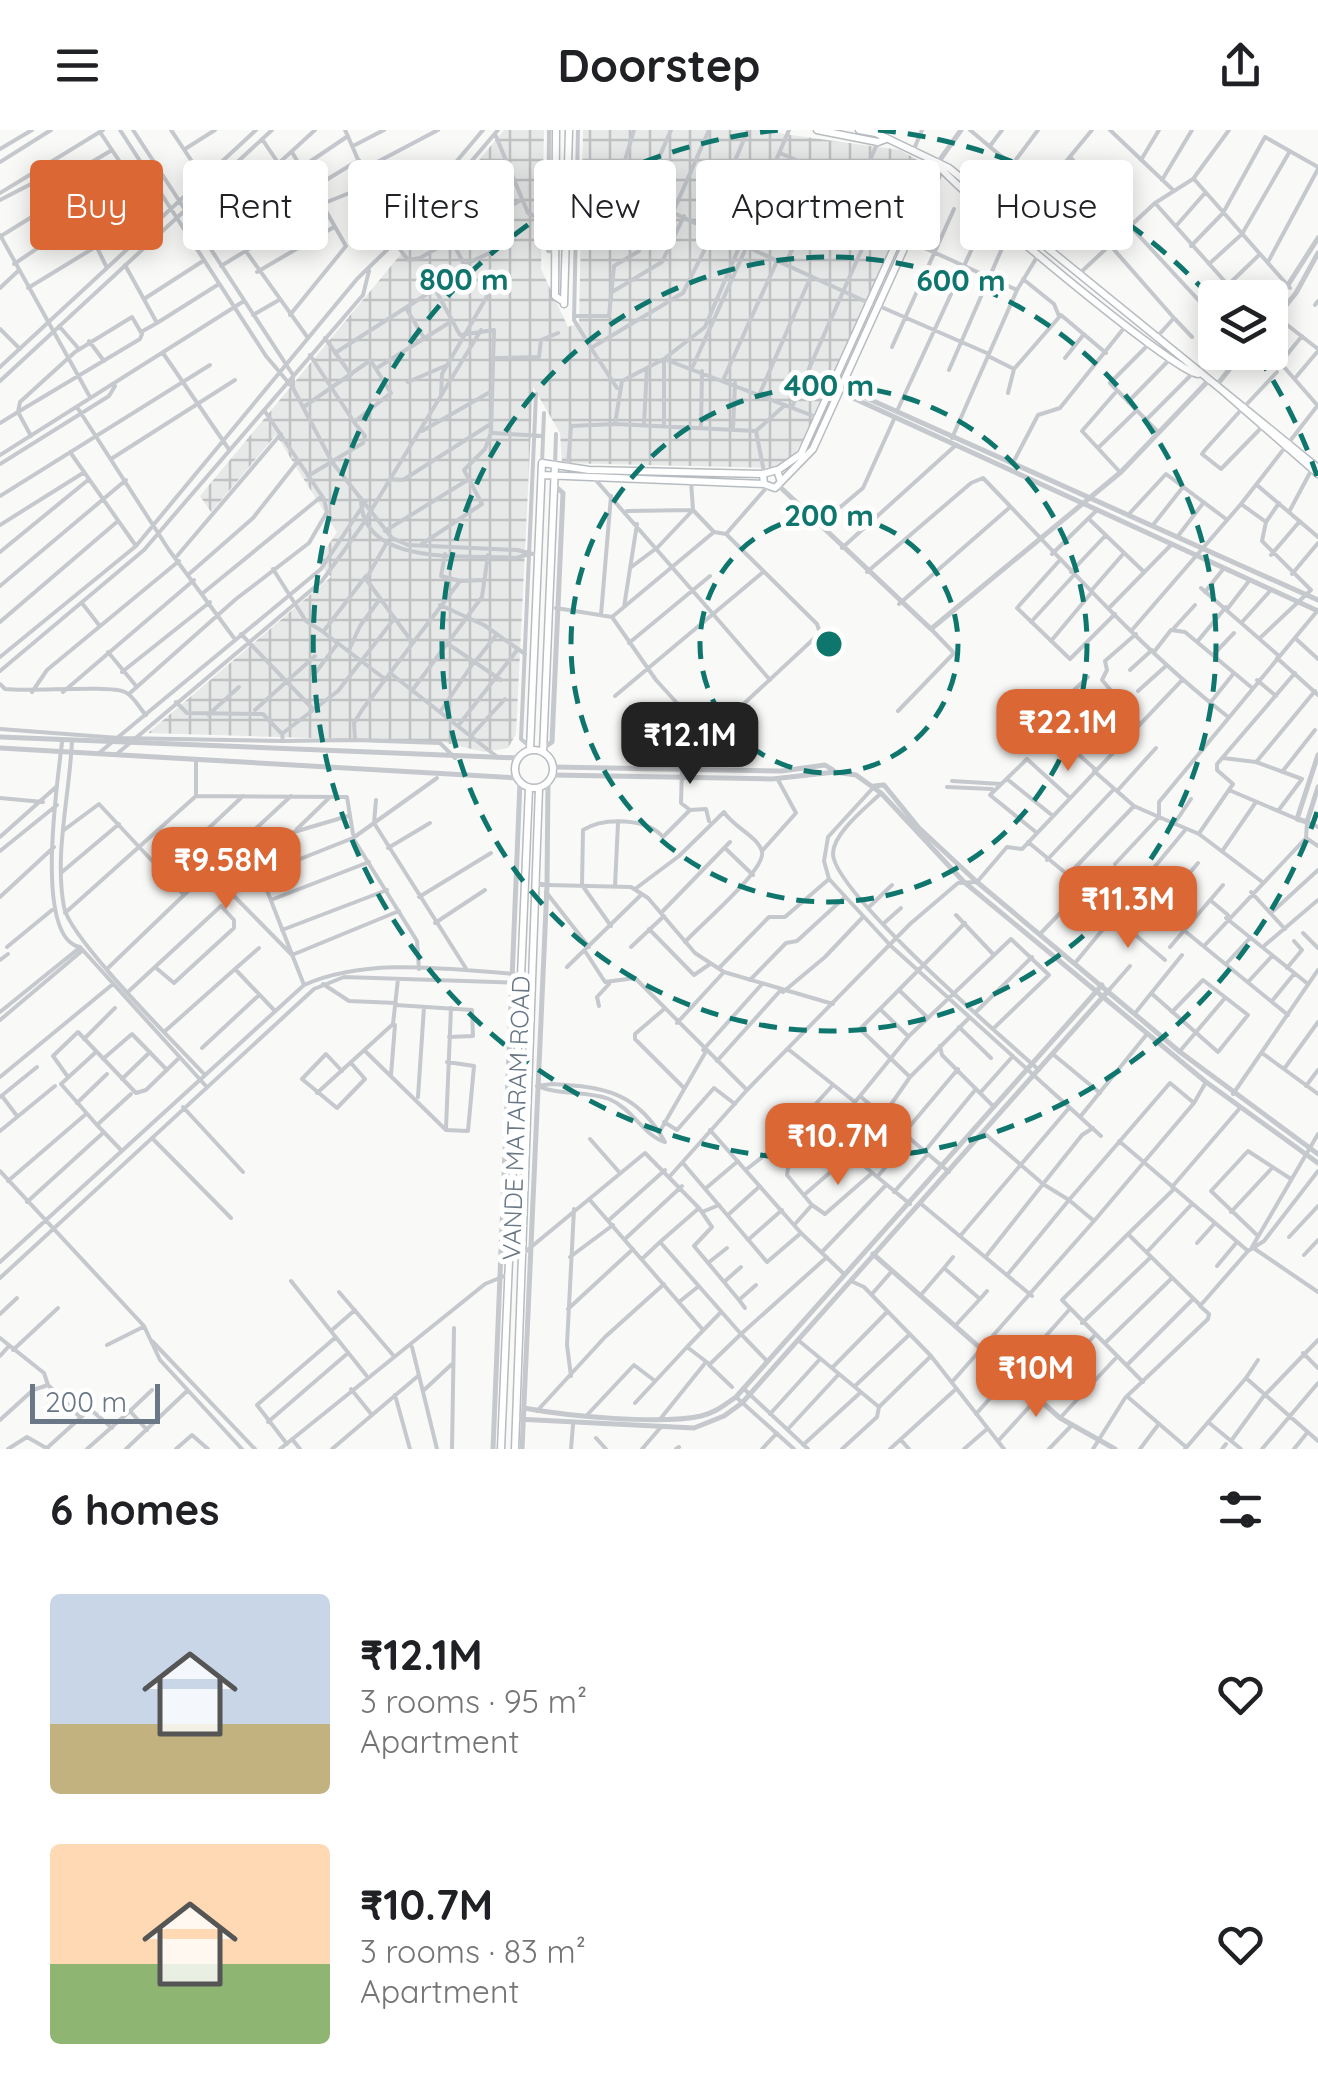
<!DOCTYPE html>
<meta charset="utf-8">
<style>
:root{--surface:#fff;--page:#f2f2f2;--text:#202124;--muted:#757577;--accent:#db6735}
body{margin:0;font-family:Quicksand,sans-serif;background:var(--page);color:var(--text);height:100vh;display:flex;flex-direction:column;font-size:38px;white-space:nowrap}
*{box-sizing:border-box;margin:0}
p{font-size:32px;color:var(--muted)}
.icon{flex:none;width:55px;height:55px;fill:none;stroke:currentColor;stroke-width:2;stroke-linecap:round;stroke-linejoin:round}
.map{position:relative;height:1319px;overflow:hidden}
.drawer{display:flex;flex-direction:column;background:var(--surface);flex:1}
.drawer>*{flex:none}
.banner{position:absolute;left:30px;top:30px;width:1260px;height:90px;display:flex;gap:20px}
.tools{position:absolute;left:1198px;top:150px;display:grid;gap:20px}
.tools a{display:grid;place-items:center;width:90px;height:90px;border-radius:10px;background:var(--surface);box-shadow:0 5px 25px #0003;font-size:50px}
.scale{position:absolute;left:30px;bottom:25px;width:130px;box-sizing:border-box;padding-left:10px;border:5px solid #697786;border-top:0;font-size:28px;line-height:35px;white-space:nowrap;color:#697786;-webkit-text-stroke:8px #fff;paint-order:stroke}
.price{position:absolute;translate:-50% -85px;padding:0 22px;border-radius:20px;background:var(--accent);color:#fff;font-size:32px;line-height:65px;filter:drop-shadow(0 2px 5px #0008)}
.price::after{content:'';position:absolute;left:50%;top:60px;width:30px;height:22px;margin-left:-15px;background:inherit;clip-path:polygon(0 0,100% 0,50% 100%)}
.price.on{background:#222;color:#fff}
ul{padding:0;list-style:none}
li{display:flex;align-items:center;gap:30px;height:250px;padding:0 50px}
li span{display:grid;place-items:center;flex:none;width:280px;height:200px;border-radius:10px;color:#555}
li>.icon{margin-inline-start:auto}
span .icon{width:120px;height:120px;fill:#fffc;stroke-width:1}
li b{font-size:42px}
h2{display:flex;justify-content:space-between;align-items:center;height:120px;padding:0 50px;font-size:42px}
.pill{padding:0 35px;border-radius:10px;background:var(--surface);box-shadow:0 5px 25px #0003;font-size:35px;line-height:90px}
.pill.on{background:var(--accent);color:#fff}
header{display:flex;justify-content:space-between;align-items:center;height:130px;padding:0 50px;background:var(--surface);font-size:45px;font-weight:700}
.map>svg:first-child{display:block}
.industrial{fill:url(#industrial-grid)}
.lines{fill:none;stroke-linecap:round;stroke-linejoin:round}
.secondary-casing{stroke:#b7bcc0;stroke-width:9}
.minor{stroke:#c5c8cc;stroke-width:4}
.tertiary{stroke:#c5c8cc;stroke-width:5}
.secondary{stroke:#fff;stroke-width:6}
.ring{fill:none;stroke:#0f766e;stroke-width:5;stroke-dasharray:18 12}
.labels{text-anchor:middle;stroke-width:10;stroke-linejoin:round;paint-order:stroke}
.street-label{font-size:25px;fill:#697786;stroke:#fff}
.centre{fill:#0f766e;stroke:#fff;stroke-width:5}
.ring-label{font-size:30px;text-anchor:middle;font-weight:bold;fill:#0f766e;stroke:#fff;stroke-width:10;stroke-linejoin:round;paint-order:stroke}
</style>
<header><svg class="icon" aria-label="menu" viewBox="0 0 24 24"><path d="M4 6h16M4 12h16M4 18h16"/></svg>Doorstep<svg class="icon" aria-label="share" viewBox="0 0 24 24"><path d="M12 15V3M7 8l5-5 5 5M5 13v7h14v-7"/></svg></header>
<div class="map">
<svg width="1318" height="1319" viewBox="0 0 1318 1319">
<defs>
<pattern id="industrial-grid" width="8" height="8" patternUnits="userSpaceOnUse" patternTransform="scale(2.5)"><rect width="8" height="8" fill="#e7e8e8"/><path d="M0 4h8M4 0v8" fill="none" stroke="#bfc1c2"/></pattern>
</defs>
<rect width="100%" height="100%" fill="#f9f9f7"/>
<!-- industrial -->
<path class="industrial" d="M504,0H544L541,139L568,197L579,193L583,0H755L900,20L919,31L924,40L809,300L793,327L780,338L562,333L560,303L533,257L516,604L508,618L484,622L442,612L148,603L331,447L317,432L337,402L276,305L211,382L200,366Z"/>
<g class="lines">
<!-- secondary casing -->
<g class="secondary-casing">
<path id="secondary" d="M556,0L555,166L564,172
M817,0L878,12L886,9
M859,0L876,3L949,38L1318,338
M938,35C960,63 1174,242 1198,244
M564,174L569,0
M1222,260L1318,344
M778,340L801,324L928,43L936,36
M542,345L764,354
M781,352L777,340L763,344L764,354L775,358L813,319L937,46V34
M515 639a19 19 0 1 1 38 0a19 19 0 1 1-38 0Z
M530,620L542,333L589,340L763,344
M543,622L555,335
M501,1319L529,658
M515,1319L539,658"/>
</g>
<!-- minor -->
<path class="minor" d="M120,0L266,226L293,258L332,332L392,408L408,415L517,420L537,425
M133,0L293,245V258
M171,0L203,48
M345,0C357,25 393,119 409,130L420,128L521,70
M549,0L548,121L555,122
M578,0L574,190L590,216
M634,0L617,57L871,174
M970,0L1107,115
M1110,0L1172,59
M100,2L158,89
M495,4L528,83L534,86L545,80
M262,9L279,34
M353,16L384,0
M990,16L1002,0
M0,19L32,0
M185,19L215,0
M914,19L922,0
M780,23L883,68
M1071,28L1132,94
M1141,30L1159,0
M0,32L51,0
M1012,35L1038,0
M302,37L348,6
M364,39L438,0
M31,46L43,61L112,20
M1194,49L1290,158
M1162,50L1192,0
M253,57L266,77
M858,57L878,12
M313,58L359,30
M1044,58L1092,0
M203,61L308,208
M0,63L103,0
M642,67L671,0
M0,70L35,52
M1155,73L1228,155L1259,125
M674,80L709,0
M51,86L127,42
M220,87L315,0
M90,94L140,61
M1130,96L1215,188
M1176,96L1205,63
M706,99L748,0
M229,101L308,50
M60,102L84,91L107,138
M0,105L90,267
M1,106L43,80L60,103L14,134
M93,108L116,83
M907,110L1017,160
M597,112C622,106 616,79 617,57
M401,114L498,0
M1109,114L1174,188L1156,208
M1191,116L1223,83L1265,7L1318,37
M786,132L800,104L809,100L822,77L896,114
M1268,132L1318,39
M466,134L496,120
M1209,134L1242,104L1290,21
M125,135L157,193L141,202
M221,136L322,74L292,22
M257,142L334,97
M1079,144L1155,73L1193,49L1229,0
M1023,149L1054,174L1059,186
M0,158L18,141
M28,158L97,116
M612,162L662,132L684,86
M1221,168L1228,155
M144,169L203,131
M1315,175L1318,171
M879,176L989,224
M406,178L424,208
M253,185L279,170
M290,185L346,116L322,74L372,54
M574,186H609L614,136L639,121
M1277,187L1318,219
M1174,188L1192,207
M157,193L219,154
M59,196L79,219
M0,199L20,219
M325,208L351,245
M89,211L104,231
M1150,213L1110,253L1158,302
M892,217L954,79
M1270,221L1318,276
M163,223L228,318
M335,223L435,159
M988,226L1014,239L1061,185L1106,223
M495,228L539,227L541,210L558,203
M1065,228L1084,204
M1281,232L1302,206
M693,236L746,118
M0,237L256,0
M377,238L452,191
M949,240L1003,116
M1200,241L1215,214
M1296,247L1318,221
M724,248L777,131
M0,251L272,0
M408,252L445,236
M617,258L591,218L683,163L713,103
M760,263L811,146
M1008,263L1014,239
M1115,263L1082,301L1119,341
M441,266L442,244L493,156L489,146
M1128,272L1170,229
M305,276L368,232L371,231L391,263L354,292L310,225
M1245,276L1277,242
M77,277L169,420L234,508
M792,277L893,49L920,62
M898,279L988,84
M1241,280L1205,320L1202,324L1221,339L1262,297
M1145,291L1192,244
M0,293L18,282L20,272L75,222L132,187L142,204L140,209L18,282L31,306
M644,293L647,238
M615,294L622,251L664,229L816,287
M664,296V229L705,197L789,0
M701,296L702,241
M733,298L735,253
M422,301L492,261
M756,301L785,275
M493,303L543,306
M952,308L1017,160L1037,127
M1099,317L1135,282
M70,322L136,416
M0,325L244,171
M111,329L235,250
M1014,331L1038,285L1060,278L1124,198
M542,333L544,283
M0,334L109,266L115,256
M555,335L556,304
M568,337L571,296L615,294L756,301L764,342
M308,346L363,313L365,306L354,292
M594,348L713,484L615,566
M390,349L403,350L489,295
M1257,355L1318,407
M0,366L210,235
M361,368C360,439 470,424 516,428L529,424
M1241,374L1266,392L1262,411L1311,460L1261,507
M627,381L693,380
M1289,382L1312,339
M1129,384L1166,344L1226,389
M1089,389L1143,441
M1266,392L1279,373
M0,395L83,343
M819,395L863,358L895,287
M1153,395L1183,357
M385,401L466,351
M726,404L767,357
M1178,406L1204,372
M386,414L366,449L412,512
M422,414L482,374L464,340L485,319L491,303L494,200L460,205L435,159L467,140L451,109
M842,418L956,315
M0,422L88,350
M1052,424L1097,380
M1271,425L1300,391
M177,426L281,304
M1059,431L1017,478L1070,529L1115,484
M630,438L658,417L693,380
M273,439L306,491L322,501
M867,442L971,353L983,348C1062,429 1137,516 1227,586
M1071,442L1106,405
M762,443L713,484L770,550
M189,444L253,388L298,331
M1292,444L1318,413
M366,446L323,502L385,549
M460,451L485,450
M0,456L126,350
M1201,458L1279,526
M1091,461L1124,423
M1205,462L1224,438
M203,463L322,366
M82,473L99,495
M899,474L1009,378
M440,475L484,495L525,524
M624,477L637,394
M556,478L612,487L714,402
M1109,478L1172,414
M1228,478L1249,451
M601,485L611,366
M612,487L656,550L708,607
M1243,491L1270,461
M0,492L118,391
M1031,492L1074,445
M1174,498L1195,475
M1132,500L1241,374L1318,275
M241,504L313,579
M1136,504L1105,531L1107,540L1102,550L1140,594
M1295,508L1318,529
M1051,511L1092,462
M1197,512L1226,477
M629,513L710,446
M448,514L501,550
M349,520L360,496L380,469
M108,522L137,557
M1154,522L1171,500L1185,502L1251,557
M1213,525L1234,503
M0,527L136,416L357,149L391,116L392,108L483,0
M1277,528L1318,565
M475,532L497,504
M1130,540L1152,520
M0,541L144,420L363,165L369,141
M122,542L210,472
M316,542L338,513
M390,543L496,626
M1088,547L1041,591L1096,640
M1257,550L1276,566
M0,554L5,559C31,562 109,555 125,562C134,566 139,578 146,585
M1138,561L1167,535
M32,562L47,540L179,431
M63,562L194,450
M411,562L482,467L488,425
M130,563L236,469L309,413L327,382L324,369L264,280
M176,572L187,583L263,584L282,604L283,611L355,610L354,593L362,580L460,451L441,446L445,424
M1210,573L1234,543
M255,580L315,526
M898,581L954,523L931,499
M440,582L474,532
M208,585L239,557
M458,596L518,519
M0,599L119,608L283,611
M283,603L338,561L394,489
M471,606L505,569
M1084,606L1118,571
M72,610C70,664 54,723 64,777C69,808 178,916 205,945
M355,610L440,613L455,628
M62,612C58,650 33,808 80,817L205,955
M528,615L521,609L536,264
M99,623L321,439L366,371
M118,623L322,451L361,397L481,200
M1223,628L1256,632L1302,649L1278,681
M1257,631L1315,561
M1094,641L1134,676L1159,687L1115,734
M1282,642L1315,600
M1007,649L1053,686
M952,651L1001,654
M947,657L992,659
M872,659L828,707L824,731L829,749L891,816L1080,987
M1118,660L1156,618
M1229,660L1297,689
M881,663C867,677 834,702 833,723C831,760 1004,909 1039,940
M196,666L347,667L353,704
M0,668L43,672
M376,670L374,693L467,840
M690,680L706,679L709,691
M1174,694L1191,669
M297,699L330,667
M64,700L99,674L184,765L291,666
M1200,702L1233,654L1217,640V634L1295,543
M1037,703L990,665L1027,629L1070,668
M0,707L56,657
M353,708L417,811L419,839
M1306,708L1318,716
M1028,712L1068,745L1134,676
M388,718L430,693
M725,718L753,745
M763,720L796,683L777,648
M1223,720L1256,672
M0,721L57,675
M1047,730L1114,659
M1198,733L1159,780L1288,885
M163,741L243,666
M62,742L119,694
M1261,751L1199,704L1159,687V672L1318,480
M547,755L631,757L648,768L695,823L724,842L833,874
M615,756L618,693
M635,759L679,726L724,682C732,696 759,707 762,722C766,740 699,796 685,812
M546,762L589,817
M1251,762L1285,799
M0,767L54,717
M419,767L491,723
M271,770L369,732
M1210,770L1228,785
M868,778L892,755
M399,781L292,825L232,764L245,751L353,708L437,648
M65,783L196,666V631
M661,783L730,712
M1271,783L1318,740
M956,785L993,824
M1113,786L1165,830
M1226,788L1308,854
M435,793L485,760
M883,794L901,778
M611,796L582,755L583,700C604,687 647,688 663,707L690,680L681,673L682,639L708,607L820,503L817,494L726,404L714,402L693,380L691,351
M1145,796L1159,780
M649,799L694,845L710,834
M282,800L387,760
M1041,803L1084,758L1074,740
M1303,803L1318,818
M1205,815L1306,708L1307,692L1318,697
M1265,815L1318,770
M7,817L52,780
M631,817L664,786
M1170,817L1223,755
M585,821L605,852L635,848L747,960
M0,830L8,824
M1075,833L1186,699
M1226,834L1250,808
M567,837L642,764
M720,837L769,787H785L829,749
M108,838L184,765
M1287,838L1302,820L1294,811
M235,839L259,818
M750,850L786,813L797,811L845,767
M1248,852L1272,826
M323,854L349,871L396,873
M304,855L259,740L294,702L348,686
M899,860L928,888
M1109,860L1130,836
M129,861L221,776L234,790V798L174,853L155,837
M783,862L825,827L862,788
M1151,863L1218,922L1248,885L1203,850L1172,882
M1272,871L1294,844
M396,875L472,880L473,906L449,907
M599,876L597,867L609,854
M880,879L860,899L910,947
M663,880L635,904V909L684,958
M0,882L78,819
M976,882L1032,827
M1136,882L1182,825
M0,890L83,820
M677,893L724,842
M959,897L991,928
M164,902L235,839L275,881
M908,906L880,879L965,793
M84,909L115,878
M940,916L942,925L994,977
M202,918L259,865
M788,919L855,972L860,966L949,1042
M703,920L762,854
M365,921L446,1000L468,1001L474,936L447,932
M1180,921L1225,868
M96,922L61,954L97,995
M1262,923L1318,964
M1054,925L1100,963
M103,929L132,904L167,940
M717,931L780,861
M1284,939L1318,892
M342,941L326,924L302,949L337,978L365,949L351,933
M391,945L395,895
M0,947L113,854
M68,947L53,926L78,902L136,963L146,960L178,929
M122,949L150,922
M552,954C605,957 637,962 665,1012C643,1005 632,978 609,969C585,960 561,966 537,956Z
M1306,956L1318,940
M317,963L393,894L398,849
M980,963L1013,926
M1233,964L1318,840
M2,966L17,986
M860,966L909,906L1011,809L1049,845L994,898
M0,967L37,937
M418,967L424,877
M855,972L828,1006L910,1074
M77,973L107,944
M1194,973L1170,953L1069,1070L1094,1091L1194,973L1206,952
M183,977L243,1042
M883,986L910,947L968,889
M664,992L677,1000L714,958L735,974
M446,998L451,878
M710,1000L801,1103L843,1143
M0,1001L55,956
M660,1001L705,923
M904,1003L958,939
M984,1003L1043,1054L987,1125
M1318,1004L1252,1117L1318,1162
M1101,1006L1080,987L1147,904
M152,1008L231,1088
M590,1009L620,1043
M1119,1011L1248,1121L1264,1111L1318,1041
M121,1020L97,995L131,964
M925,1021L976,959
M855,1028L887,989
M683,1033L767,1132L801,1103
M747,1039L780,1013L833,955
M0,1041L144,1196L160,1230L242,1319
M671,1045L747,960L910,794L958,753L977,752L1007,717L1022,719L1182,550
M878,1046L910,1008
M8,1051L86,984
M1172,1057L1240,978
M705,1059L738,1031
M1174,1059L1128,1104L1200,1175
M894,1062L928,1024
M804,1065L849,1026
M589,1069L703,1200
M27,1072L104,1002
M920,1073L1032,1166
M812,1075L825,1084L872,1043
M699,1078L712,1097L694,1116L739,1170L756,1155
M702,1082L719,1075
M1231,1082L1272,1038
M728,1085L760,1056
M609,1090L665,1040
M795,1094L812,1075L787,1045L788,1038L828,1006L804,986
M1128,1104L1062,1170L1143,1252
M961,1105L1069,978
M1257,1105L1211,1061L1248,1021L1291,1049
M1289,1107L1318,1076
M625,1109L682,1056
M748,1110L782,1080
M1197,1113L1215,1093
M525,1122L645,1023L699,1078L660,1112L741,1204L709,1235L732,1257
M822,1122L886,1055
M1147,1122L1192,1074
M1304,1125L1318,1110
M570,1127L613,1095
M642,1129L660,1112
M0,1132L304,855C367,827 448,839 515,844
M708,1133L727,1118
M1217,1136L1237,1112
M944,1138L953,1127
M1008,1144L1069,1070L1043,1054L1082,1005L1093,998
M0,1148L314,859L344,847L522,853
M291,1151L366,1245
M851,1151L864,1157L931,1226L1004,1319
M724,1152L741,1137
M339,1162L393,1225
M872,1164L892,1141
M920,1166L944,1138L980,1169L955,1196
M980,1169L987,1161
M739,1170L745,1178
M679,1172L699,1156
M568,1179L633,1119
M0,1184L17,1168
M1082,1193L1151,1127
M332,1200L355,1180
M0,1208L44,1243L48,1255L33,1260L0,1290
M798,1210L879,1277L877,1287L842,1319
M152,1211L255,1319
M1106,1212L1171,1149
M107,1215L143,1197
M412,1217L437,1319
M13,1220L58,1178
M1303,1223L1318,1238
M0,1226L9,1216
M1258,1230L1246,1248L1318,1311
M767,1231L741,1204L827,1127
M708,1233L687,1217L721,1182
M1128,1234L1192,1170
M832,1238L887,1182
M571,1246L567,1215L574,1079
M952,1252L1094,1091
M48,1255L80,1287
M855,1256L910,1204
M743,1258L808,1319
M351,1259L372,1285
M423,1261L452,1234
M395,1265L410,1319
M736,1267L794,1319
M1129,1268L1186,1317
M635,1273L687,1217
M879,1277L931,1226
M130,1281L152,1260
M537,1281L605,1207L664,1154
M588,1284L634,1235L655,1251
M770,1284L820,1229
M976,1284L1069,1180
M661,1288L706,1232
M1060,1288L1115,1229
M268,1292L348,1223
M1208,1292L1241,1319
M788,1299L839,1244
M596,1308L606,1319
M292,1309L300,1319
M901,1310L909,1319
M999,1310L1094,1206
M1231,1311L1263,1267L1318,1210
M287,1314L257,1275L336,1207
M803,1315L861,1262
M47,1318L90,1279L112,1298
M8,1319L27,1307L48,1319
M87,1319L130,1281L147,1300
M126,1319L187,1261
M176,1319L192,1305L208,1319
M280,1319L485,1154L509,1144
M332,1319L418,1246
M452,1319L454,1198
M571,1319L573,1295
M642,1319L661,1297
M676,1319L679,1317
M762,1319L777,1303
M890,1319L956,1259
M964,1319L987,1299
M1049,1319L1071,1296
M1093,1319L1125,1268L1208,1189L1209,1184L1200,1176L1248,1121
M1140,1319L1158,1295
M1185,1319L1246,1248
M1222,1319L1226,1314
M1262,1319L1318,1253
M1294,1319L1307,1303"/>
<!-- tertiary -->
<path class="tertiary" d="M937,34L961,0
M1270,183L1318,108
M1270,195L1296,163L1318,123
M1217,255L1243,222
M842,257L1318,470
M841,258L853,268L1318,481
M778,355L931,499L1121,342L1208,251
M0,607L519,628
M0,618L517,648
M543,618L552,612L563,363L554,355
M1318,625L1297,689L1307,692L1318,657
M553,637L782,641L825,635L833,640
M553,645L772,649L835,642L856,645L881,663L964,752L1206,952L1318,1033
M874,656L884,655L919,698L977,752L1180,922L1318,1024
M547,755L548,653
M873,1124L1060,1288L1115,1319
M524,1278C567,1286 660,1295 701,1286C715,1283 724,1275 736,1267L1102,855
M516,1289L694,1298L724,1286L742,1273L1109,860
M493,1319L520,652
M522,1319L547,755L537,754"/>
<!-- secondary -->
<use href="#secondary" class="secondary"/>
</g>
<!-- distance rings -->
<g class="ring">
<circle cx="829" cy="514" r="129"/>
<circle cx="829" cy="514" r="258"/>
<circle cx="829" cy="514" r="387"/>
<path d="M1317 682A516 516 0 1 1 780 0M878 0A516 516 0 0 1 1212 169M1257 225A516 516 0 0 1 1317 346"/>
</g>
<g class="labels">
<!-- street labels -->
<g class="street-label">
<text transform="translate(516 988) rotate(-88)" y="9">VANDE MATARAM ROAD</text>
</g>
</g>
<circle cx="829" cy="514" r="15" class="centre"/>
<g class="ring-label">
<text x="464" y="160">800 m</text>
<text x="961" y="161">600 m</text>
<text x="829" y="266">400 m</text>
<text x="829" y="396">200 m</text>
</g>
</svg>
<div class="tools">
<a><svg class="icon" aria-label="layers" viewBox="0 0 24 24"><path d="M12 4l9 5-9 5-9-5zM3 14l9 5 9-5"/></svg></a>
</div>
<div class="scale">200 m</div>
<b class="price" style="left:1068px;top:644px">₹22.1M</b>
<b class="price on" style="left:690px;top:657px">₹12.1M</b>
<b class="price" style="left:226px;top:782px">₹9.58M</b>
<b class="price" style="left:1128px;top:821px">₹11.3M</b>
<b class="price" style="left:838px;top:1058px">₹10.7M</b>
<b class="price" style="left:1036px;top:1290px">₹10M</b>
<div class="banner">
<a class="pill on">Buy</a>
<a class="pill">Rent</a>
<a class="pill">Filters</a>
<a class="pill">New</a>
<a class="pill">Apartment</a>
<a class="pill">House</a>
</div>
</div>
<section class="drawer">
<h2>6 homes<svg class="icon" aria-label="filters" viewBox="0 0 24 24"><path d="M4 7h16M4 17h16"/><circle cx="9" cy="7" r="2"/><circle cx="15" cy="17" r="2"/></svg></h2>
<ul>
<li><span style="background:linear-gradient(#c9d6e8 65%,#c2b280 0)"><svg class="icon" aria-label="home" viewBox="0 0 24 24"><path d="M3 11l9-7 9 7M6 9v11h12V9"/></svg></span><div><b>₹12.1M</b><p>3 rooms · 95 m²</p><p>Apartment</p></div><svg class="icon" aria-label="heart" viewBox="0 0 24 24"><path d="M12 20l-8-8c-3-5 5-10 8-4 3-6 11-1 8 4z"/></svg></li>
<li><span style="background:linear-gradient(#ffd9b3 60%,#8fb573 0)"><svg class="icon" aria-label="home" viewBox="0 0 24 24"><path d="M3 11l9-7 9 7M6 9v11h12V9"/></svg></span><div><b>₹10.7M</b><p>3 rooms · 83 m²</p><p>Apartment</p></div><svg class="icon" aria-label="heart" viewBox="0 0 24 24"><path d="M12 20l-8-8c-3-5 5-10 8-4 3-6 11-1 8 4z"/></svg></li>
</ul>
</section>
